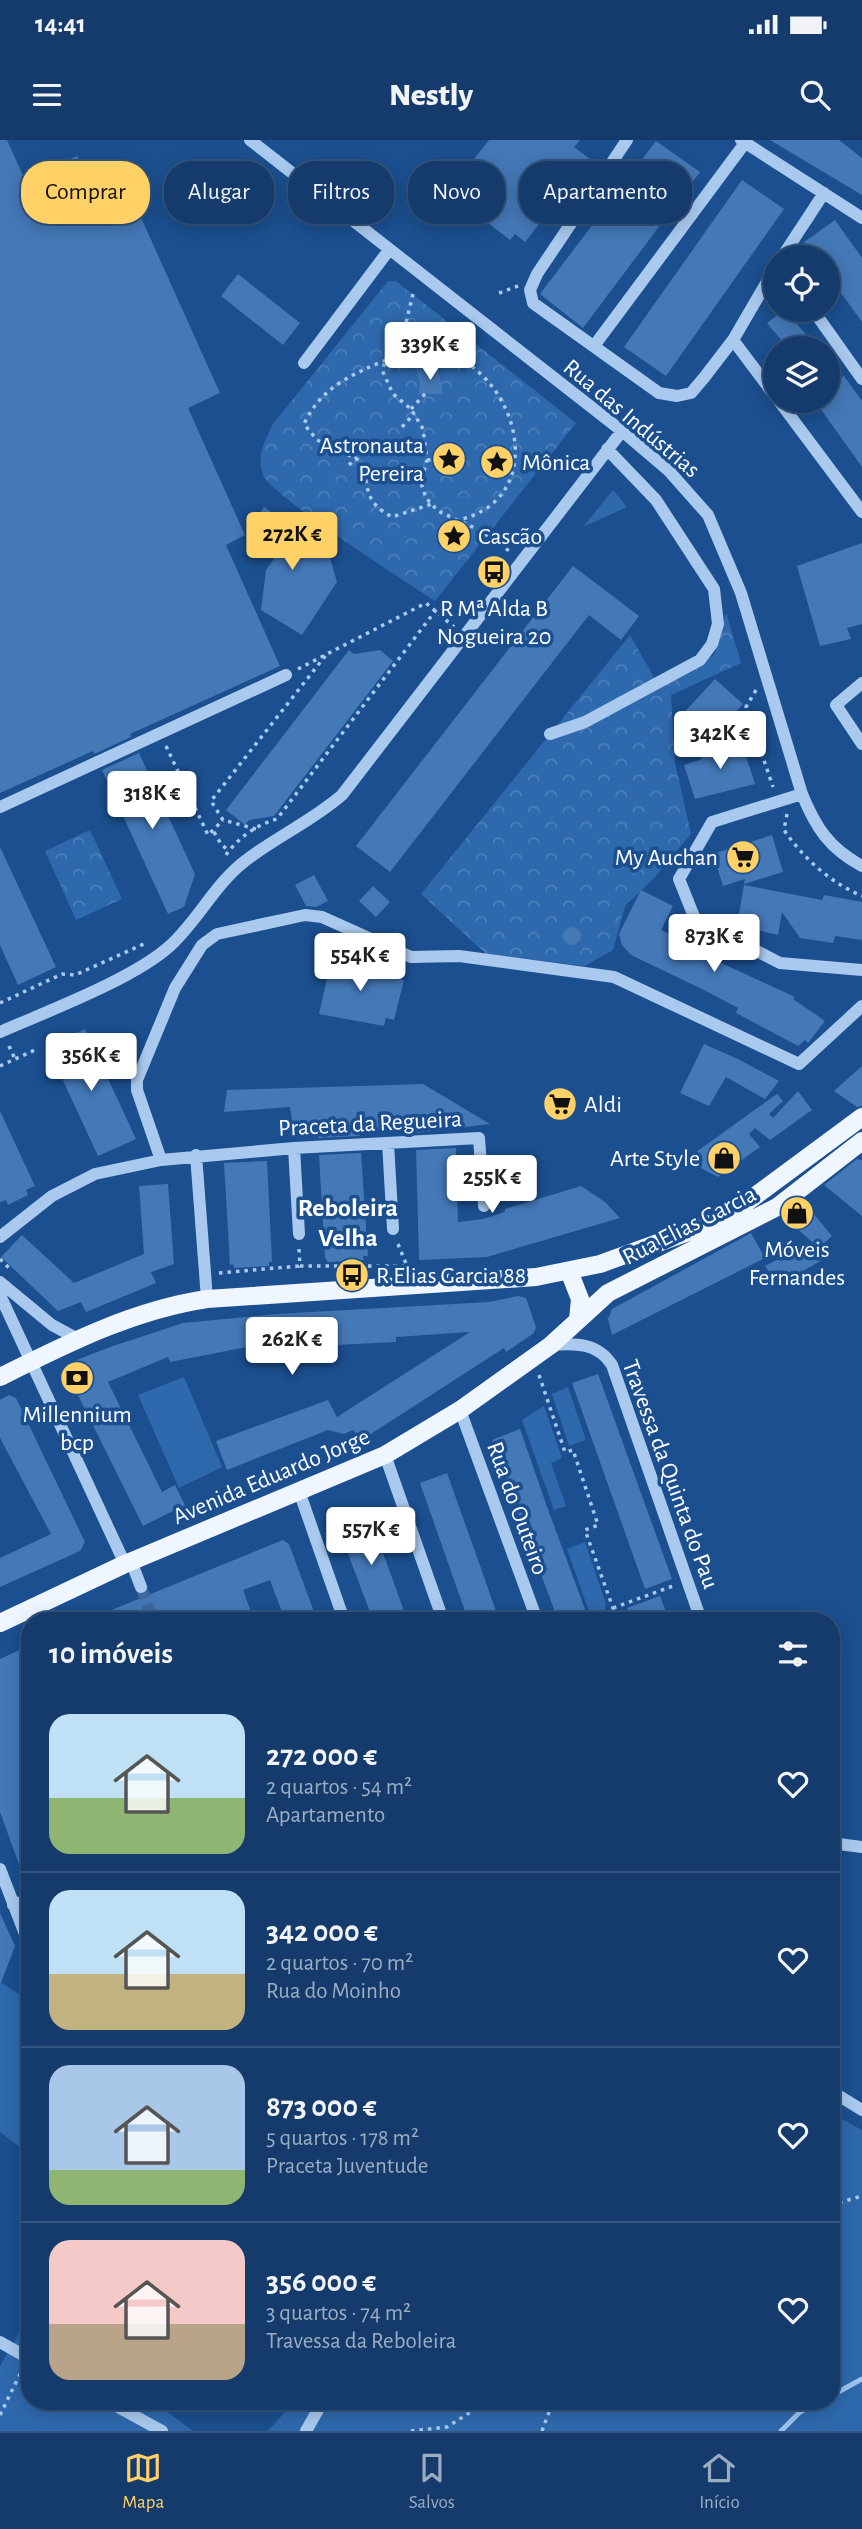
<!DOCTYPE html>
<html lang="pt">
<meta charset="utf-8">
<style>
:root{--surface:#143b6b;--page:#214673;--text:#f1f3f6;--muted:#9dadc1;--line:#33557e;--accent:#ffd166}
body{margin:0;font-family:"Alegreya Sans",sans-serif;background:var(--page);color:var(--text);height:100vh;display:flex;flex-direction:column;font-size:26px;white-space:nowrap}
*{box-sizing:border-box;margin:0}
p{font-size:23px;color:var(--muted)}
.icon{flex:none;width:38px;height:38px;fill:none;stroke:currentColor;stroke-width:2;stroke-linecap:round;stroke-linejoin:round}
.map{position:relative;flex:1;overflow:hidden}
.drawer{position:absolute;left:21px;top:1472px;width:819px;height:798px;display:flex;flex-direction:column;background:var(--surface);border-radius:28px;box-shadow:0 4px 18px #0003,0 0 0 2px var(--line)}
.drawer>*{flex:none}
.top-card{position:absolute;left:21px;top:21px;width:821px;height:63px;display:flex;gap:14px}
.controls{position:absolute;left:763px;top:105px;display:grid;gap:14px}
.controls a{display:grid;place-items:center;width:77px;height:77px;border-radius:50%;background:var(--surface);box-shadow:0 4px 18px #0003,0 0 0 2px var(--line);font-size:35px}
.price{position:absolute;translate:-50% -60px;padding:0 16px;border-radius:7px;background:#fff;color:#222;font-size:23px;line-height:46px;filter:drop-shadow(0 2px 4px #0008)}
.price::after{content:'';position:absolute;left:50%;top:42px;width:21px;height:16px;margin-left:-10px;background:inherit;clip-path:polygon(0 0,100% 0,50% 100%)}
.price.current{background:var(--accent);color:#111}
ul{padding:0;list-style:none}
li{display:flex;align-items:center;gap:21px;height:175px;padding:0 28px}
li+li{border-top:2px solid var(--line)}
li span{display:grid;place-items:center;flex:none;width:196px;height:140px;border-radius:21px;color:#555}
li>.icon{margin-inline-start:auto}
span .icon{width:84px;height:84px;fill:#fffc;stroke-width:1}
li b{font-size:30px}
h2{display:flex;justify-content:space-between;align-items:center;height:84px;padding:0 28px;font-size:30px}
.pill{padding:0 24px;border-radius:28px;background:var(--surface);box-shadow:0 4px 18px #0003,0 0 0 2px var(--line);font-size:24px;line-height:63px}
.pill.current{background:var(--accent);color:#111}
.status{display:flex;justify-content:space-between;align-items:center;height:49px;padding:0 35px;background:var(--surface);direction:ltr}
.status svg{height:19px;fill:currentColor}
header{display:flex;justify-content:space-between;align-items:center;height:91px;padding:0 28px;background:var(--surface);font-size:32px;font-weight:800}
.dock{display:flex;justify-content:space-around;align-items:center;height:98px;border-top:2px solid var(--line);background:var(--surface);font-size:19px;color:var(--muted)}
.dock a{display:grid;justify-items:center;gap:4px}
.dock .current{color:var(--accent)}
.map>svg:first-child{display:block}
.grass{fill:#2e69ad}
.park{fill:url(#park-crowns)}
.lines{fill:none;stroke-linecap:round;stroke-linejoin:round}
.stream{stroke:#9cc4f0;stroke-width:5}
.building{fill:#4478b7}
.minor-tunnel{stroke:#3d69a0;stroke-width:12;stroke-dasharray:12 6;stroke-linecap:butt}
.path{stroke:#a9c9ee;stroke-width:3.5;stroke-dasharray:3.5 5;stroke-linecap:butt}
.minor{stroke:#a9c9ee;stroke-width:12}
.major{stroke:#f0f6ff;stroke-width:18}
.labels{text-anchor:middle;stroke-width:7;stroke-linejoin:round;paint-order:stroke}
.street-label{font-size:24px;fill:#fff;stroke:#1b4f8f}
.poi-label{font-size:24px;fill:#fff;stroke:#1b4f8f;text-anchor:start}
.neighbourhood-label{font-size:26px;font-weight:bold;fill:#fff;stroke:#1b4f8f}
</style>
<div class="status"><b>14:41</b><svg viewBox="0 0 49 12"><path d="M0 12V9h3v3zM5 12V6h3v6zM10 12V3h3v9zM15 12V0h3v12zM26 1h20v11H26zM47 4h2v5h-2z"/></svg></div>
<header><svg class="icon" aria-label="menu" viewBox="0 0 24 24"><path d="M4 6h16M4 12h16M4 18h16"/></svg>Nestly<svg class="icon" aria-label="search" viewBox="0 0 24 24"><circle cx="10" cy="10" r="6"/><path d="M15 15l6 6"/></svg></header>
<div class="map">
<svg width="862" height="2291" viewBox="0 0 862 2291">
<defs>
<pattern id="park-crowns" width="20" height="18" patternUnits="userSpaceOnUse" patternTransform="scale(1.75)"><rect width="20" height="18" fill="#2e69ad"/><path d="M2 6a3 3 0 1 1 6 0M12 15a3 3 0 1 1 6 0" fill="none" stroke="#4d80b9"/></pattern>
</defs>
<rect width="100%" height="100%" fill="#1b4f8f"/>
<!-- grass -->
<path class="grass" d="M613,350L627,367L583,387Z
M184,1237L222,1327L179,1348L138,1255Z
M568,1247L586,1300L569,1306L552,1254Z
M544,1266L562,1318L551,1323L566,1366L554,1370L522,1280Z
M585,1402L606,1464L604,1475L592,1480L567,1409Z
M0,1842L30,1861V2015L0,1992Z
M831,1973L862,1990V2291H268L295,2261H831Z
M25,2183L30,2185V2261H153L193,2291H0V2226Z"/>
<!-- park -->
<path class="park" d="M388,141H396L576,283L435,461C408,443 270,355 263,335C256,316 265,301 273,284Z
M726,473L741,523L671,555L675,623L691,694L655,737L625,766L613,810L585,826L486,814L421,754L630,495L660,548L714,515Z
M90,690L122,759L76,780L45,711Z"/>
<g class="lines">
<!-- stream -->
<path class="stream" d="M831,2256L862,2239
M781,2291L800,2272L821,2261"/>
</g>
<!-- building -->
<path class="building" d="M0,0H7L25,40L77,16L93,46L121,33L220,253L188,268L245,395L226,405L280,526L130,594L131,597L94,614L93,611L0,653Z
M489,0H580L574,7L590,19L525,102L515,94L510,100L448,52Z
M770,0H839L862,18V55Z
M656,1L700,32L583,188L540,154Z
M742,40L784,69L666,236L624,207Z
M835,80L862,118V182L828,135V117H815L804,102Z
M238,134L300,183L283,205L221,156Z
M784,170L813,202L806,208H788L767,183Z
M416,228L428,231L438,228L443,254H419L420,244Z
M844,236L862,261V327L815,261H828V248Z
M264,367L328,411L337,442L302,495L261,470L266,430L274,419L247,394Z
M862,403V484L847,488L851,499L820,506L797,426Z
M573,426L639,476L621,500L589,475L390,732L356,706Z
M349,510L354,514L380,510L393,521L274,676L249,680L245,685L226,670Z
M715,539L743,564L699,611L693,591L678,579Z
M741,601L755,644L695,659L684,625L702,619L700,614Z
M139,613L195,734L184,767L168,774L102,630Z
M772,695L783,732L744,744L745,739L723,746L713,714Z
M0,707L56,827L18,845L0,805Z
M314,735L328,761L316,767L306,766L295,745Z
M744,745L822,760L824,755L862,762V800L835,796L833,803L800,798L782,772L778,795L742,786L745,776L739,774Z
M373,746L390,762L376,777L359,761Z
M641,750L673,766L661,790L720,819L719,822L795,857L793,859L825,881L808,903L805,900L798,906L736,873L738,868L706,851L631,815L622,805L619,794Z
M563 796a9 9 0 1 1 18 0a9 9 0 1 1-18 0Z
M332,816L368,824L366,831L404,840L394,880L386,878L384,886L319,874Z
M85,889L136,999L98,1016L47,906Z
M704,904L738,919L779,941L765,959L726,937L709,966L680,953Z
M862,926V966L857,967L834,951Z
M423,944L490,984L415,993V988L360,991V996L318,998V993L294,994L290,967L224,972L227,950Z
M798,951L812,970L770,1000L755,988L749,994L760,1007L718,1037L685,1020L777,954L783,961L769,974L773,978Z
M0,971L35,1046L26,1050L28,1055L8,1065L6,1060L0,1062Z
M456,1008L458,1082L483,1079L505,1072V1069L581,1046L605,1062L620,1078L487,1117L419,1120L416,1010Z
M361,1013L368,1116H363L364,1120L328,1122L325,1118L319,1015Z
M857,1019L862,1020V1076L824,1045Z
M267,1021L272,1122H269V1126L234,1128L233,1124L230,1125L224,1023Z
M168,1044L174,1124L151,1132L156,1143L86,1172L81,1162L58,1171L1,1117L22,1095L74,1143L144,1114L139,1046Z
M803,1061L832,1096L819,1108L783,1076Z
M751,1093L765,1118L612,1195L608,1179L612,1169Z
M809,1103L822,1120L779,1145L765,1126Z
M518,1156L526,1158L536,1187L534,1193L506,1212L504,1208L360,1301L353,1290L344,1294L328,1290L227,1330L216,1301L328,1260L337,1277L470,1192L396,1197V1202L335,1205L334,1195L306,1197L307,1207L247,1211V1207L170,1222L168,1217L108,1242L162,1352L175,1345L185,1365L143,1386L66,1231L69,1223L110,1207L183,1183L276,1174L489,1162Z
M598,1234L672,1439L645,1449L572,1243Z
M9,1255L16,1258L85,1402L80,1411L0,1447V1418L51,1394L0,1298V1260Z
M520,1289L546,1364L589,1480H558L506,1340L492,1300Z
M447,1333L482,1431L499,1480H468L466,1474L420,1343Z
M367,1370L394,1443L407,1480H373L345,1406L336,1381Z
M283,1400L289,1404L317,1480H285L270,1440L243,1450L254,1480H87Z
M660,1456L669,1480H632L627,1468Z
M30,1505V1749H28L0,1672V1519Z
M0,1773L15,1806L1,1843L0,1842Z"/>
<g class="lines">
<!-- minor-tunnel -->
<path class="minor-tunnel" d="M141,1447L153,1480"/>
<!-- path -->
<path class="path" d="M499,153L518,146
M413,154L403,195L389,213L382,230L393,254L411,269L423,289L427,320L421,343L426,358L438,371L481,391L512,413
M403,195C413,200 423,200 434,204C448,209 463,219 475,229C527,271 536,363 458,380
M386,220C350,235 321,248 304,284L317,300L361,321C370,349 363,361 392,377L432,364
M411,269L426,253
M402,287L414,274
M427,320L440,319
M349,325L357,317
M298,529L426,463L454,487
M756,550L746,567L773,647
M166,606L208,695L223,680
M787,674L784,690C803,718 831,743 862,756
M256,689L223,680L211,661L326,515
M214,692L221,704L229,711
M226,715C238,698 256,685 277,679L436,470
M0,863L62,834L75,835L146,803
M9,906L15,919
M0,926L37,909
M398,1104L407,1126
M299,1109L300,1126H405
M0,1119L9,1128
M219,1133L300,1126
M539,1235L565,1312L573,1310L598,1385L585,1390L613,1468L611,1480
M613,1468L673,1446
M831,2065L862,2056
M0,2275L22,2230
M411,2291L447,2287L488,2261
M542,2291L553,2261"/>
<!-- minor -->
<path class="minor" d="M250,0L622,291L669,331L708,375L741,453L802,654C816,688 829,708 862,726
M627,0L537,134L530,150L533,163L659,253L677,256L691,253L703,239L733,200L775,128
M741,0L862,78
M782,117L824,53
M813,170L862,239
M733,200L775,256
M594,206L745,3
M304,223L389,110
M779,261L862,372
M862,543L836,565L862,604
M550,594L585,582L700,520L712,504L718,484L714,449L656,360L607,309
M802,654L712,682L679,739L695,779L780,823L862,830
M0,667L286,535
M0,892C48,871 134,839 171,805C199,779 215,744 245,721C276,697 312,681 342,655L622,291
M388,1003L393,1089
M294,1008L299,1094
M196,1015L207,1159
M161,1020L137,950V940L175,848L202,805L217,794L305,775L322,777L411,817L459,816L614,837L799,924L862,866
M0,1097L52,1056L95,1034L161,1020L294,1008L479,998L484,1066
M0,1142L52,1185L78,1199
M0,1155L125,1424
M551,1205C576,1203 598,1203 612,1225L701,1480
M460,1270L537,1480
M385,1315L443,1480
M299,1351L344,1480
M131,1421L141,1447
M831,1703L862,1707
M0,1729L30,1807
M13,1765L30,1759
M831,1951L862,1970
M0,2202L30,2219
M107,2261L162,2291
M306,2291L323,2261"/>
<!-- major -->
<path class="major" d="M569,1131L580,1159L578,1180
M0,1237C66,1204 133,1170 207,1159L536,1137L600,1124L724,1079L862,977
M0,1483L125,1424L385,1315L460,1270L551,1205L608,1153L777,1067L862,1001"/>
</g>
<!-- icons -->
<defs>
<g id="sight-disc" transform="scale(1.75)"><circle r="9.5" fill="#ffd166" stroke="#1b4f8f"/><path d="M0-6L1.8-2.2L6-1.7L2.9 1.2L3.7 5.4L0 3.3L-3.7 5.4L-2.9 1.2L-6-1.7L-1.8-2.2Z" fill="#111"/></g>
<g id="bus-disc" transform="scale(1.75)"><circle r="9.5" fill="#ffd166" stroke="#1b4f8f"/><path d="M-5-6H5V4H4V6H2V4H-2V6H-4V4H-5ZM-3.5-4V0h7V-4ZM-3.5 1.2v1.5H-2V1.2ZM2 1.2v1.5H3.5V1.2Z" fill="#111"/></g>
<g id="supermarket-disc" transform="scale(1.75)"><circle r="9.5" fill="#ffd166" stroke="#1b4f8f"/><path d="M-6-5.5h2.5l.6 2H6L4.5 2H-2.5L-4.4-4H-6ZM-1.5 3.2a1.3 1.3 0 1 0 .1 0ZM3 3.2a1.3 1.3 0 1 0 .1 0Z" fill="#111"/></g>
<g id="shop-disc" transform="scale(1.75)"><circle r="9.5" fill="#ffd166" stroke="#1b4f8f"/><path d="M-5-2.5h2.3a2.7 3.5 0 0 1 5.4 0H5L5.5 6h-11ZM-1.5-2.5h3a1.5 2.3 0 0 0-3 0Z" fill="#111"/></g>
<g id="bank-disc" transform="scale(1.75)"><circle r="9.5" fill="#ffd166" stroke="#1b4f8f"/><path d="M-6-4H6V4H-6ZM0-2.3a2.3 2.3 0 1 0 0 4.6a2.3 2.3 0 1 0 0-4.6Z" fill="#111"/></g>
</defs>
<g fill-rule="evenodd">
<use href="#sight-disc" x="449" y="319"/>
<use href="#sight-disc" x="497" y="322"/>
<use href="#sight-disc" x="454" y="396"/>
<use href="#bus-disc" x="494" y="432"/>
<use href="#supermarket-disc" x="743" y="717"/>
<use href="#supermarket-disc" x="560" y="964"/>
<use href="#shop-disc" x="724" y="1018"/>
<use href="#shop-disc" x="797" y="1073"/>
<use href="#bus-disc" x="352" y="1135"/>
<use href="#bank-disc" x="77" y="1238"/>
</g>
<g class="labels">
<!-- street labels -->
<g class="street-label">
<text transform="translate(632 278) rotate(40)" y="8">Rua das Indústrias</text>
<text transform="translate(370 983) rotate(-3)" y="8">Praceta da Regueira</text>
<text transform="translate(689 1085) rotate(-27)" y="8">Rua Elias Garcia</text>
<text transform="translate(671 1334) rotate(70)" y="8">Travessa da Quinta do Pau</text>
<text transform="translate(271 1336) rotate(-23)" y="8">Avenida Eduardo Jorge</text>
<text transform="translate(518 1368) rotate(70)" y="8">Rua do Outeiro</text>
</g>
<!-- poi labels -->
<g class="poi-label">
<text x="424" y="313" text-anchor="end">Astronauta<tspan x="424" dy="28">Pereira</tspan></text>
<text x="522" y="330">Mônica</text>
<text x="478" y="404">Cascão</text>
<text x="494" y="476" text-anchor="middle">R Mª Alda B<tspan x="494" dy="28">Nogueira 20</tspan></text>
<text x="718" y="725" text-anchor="end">My Auchan</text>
<text x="584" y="972">Aldi</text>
<text x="700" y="1026" text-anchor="end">Arte Style</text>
<text x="797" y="1117" text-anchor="middle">Móveis<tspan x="797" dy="28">Fernandes</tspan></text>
<text x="376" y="1143">R Elias Garcia 88</text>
<text x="77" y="1282" text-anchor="middle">Millennium<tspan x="77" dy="28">bcp</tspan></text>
</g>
<!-- neighbourhood labels -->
<g class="neighbourhood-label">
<text x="348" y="1076">Reboleira<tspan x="348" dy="30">Velha</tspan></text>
</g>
</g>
</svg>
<div class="controls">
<a><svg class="icon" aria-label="locate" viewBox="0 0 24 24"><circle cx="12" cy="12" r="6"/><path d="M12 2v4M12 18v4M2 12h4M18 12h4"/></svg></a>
<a><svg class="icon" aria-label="layers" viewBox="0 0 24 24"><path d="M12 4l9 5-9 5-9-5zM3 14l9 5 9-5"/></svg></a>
</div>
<b class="price" style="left:430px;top:242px">339K €</b>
<b class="price current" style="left:292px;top:432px">272K €</b>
<b class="price" style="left:720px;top:631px">342K €</b>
<b class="price" style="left:152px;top:691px">318K €</b>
<b class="price" style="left:714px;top:834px">873K €</b>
<b class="price" style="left:360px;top:853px">554K €</b>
<b class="price" style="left:91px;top:953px">356K €</b>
<b class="price" style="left:492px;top:1075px">255K €</b>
<b class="price" style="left:292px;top:1237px">262K €</b>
<b class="price" style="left:371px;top:1427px">557K €</b>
<div class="top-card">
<a class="pill current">Comprar</a>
<a class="pill">Alugar</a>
<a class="pill">Filtros</a>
<a class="pill">Novo</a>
<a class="pill">Apartamento</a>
</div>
<section class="drawer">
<h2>10 imóveis<svg class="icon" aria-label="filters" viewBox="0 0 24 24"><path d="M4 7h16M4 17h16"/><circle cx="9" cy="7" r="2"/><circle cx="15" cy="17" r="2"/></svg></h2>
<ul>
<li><span style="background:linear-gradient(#bfe0f5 60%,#8fb573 0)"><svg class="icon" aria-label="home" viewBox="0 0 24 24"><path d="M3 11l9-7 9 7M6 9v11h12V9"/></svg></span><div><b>272 000 €</b><p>2 quartos · 54 m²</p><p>Apartamento</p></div><svg class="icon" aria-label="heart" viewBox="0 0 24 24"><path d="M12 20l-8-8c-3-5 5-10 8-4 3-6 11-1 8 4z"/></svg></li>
<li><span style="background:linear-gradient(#bfe0f5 60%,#c2b280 0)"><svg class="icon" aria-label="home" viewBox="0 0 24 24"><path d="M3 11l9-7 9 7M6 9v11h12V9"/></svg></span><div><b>342 000 €</b><p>2 quartos · 70 m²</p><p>Rua do Moinho</p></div><svg class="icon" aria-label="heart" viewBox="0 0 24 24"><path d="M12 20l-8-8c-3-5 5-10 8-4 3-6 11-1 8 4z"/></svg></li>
<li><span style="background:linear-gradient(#a9c7e8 75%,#8fb573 0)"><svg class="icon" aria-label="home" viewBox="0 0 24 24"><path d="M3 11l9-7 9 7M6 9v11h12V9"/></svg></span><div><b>873 000 €</b><p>5 quartos · 178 m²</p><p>Praceta Juventude</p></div><svg class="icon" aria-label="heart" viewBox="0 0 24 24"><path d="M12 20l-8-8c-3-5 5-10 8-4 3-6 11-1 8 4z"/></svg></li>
<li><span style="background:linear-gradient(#f6c9c9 60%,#b9a48a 0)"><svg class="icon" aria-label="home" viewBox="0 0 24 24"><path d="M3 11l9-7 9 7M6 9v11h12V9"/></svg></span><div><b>356 000 €</b><p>3 quartos · 74 m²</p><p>Travessa da Reboleira</p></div><svg class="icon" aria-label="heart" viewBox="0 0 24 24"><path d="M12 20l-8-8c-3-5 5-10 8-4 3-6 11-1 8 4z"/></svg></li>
</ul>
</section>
</div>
<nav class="dock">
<a class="current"><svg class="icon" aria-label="map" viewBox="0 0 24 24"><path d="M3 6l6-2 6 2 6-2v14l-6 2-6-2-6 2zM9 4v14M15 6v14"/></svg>Mapa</a>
<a><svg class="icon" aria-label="saved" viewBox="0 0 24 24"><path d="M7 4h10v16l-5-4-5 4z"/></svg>Salvos</a>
<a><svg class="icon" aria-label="home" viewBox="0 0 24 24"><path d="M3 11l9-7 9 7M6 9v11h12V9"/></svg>Início</a>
</nav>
